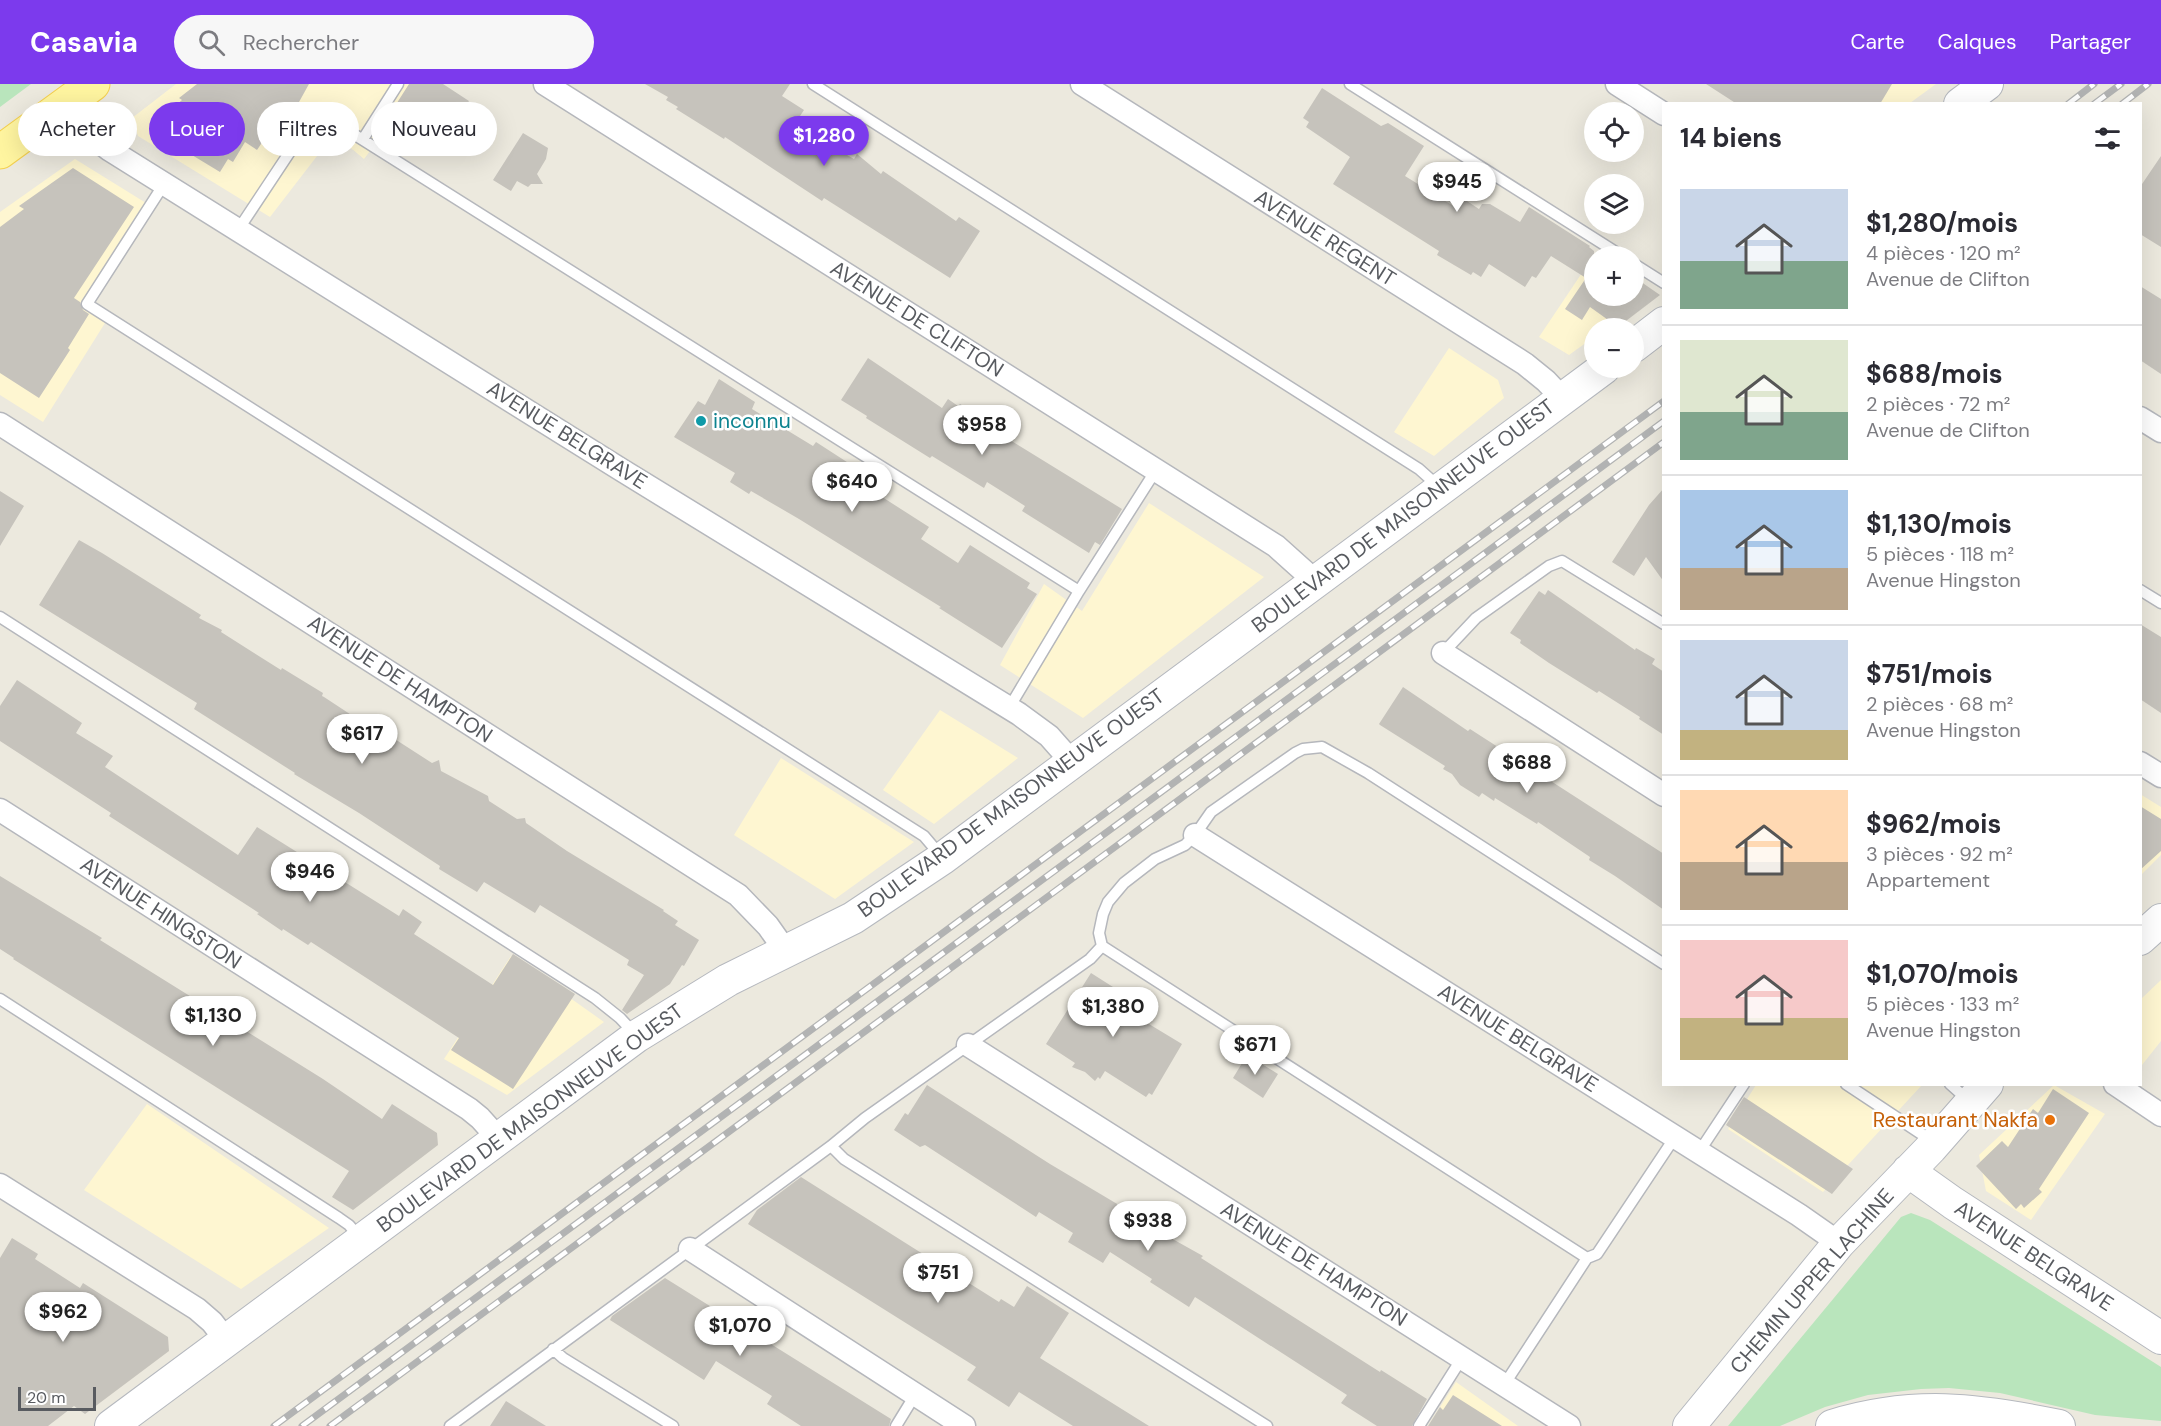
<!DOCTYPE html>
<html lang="fr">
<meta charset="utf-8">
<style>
:root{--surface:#fff;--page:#f7f7f7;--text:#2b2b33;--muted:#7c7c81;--line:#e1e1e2;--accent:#7c3aed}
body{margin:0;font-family:"DM Sans",sans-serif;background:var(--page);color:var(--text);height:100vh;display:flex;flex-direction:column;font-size:22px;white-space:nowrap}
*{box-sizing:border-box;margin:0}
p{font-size:20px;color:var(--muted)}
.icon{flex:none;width:33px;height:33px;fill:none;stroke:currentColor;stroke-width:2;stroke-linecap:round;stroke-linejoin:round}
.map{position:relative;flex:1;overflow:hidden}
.details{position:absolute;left:1662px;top:18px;width:480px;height:984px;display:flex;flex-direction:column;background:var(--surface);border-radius:0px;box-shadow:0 6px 24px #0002}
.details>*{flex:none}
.banner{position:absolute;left:18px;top:18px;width:570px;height:54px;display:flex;gap:12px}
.buttons{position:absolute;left:1584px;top:18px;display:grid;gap:12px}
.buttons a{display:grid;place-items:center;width:60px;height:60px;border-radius:50%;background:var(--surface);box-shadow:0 6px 24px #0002;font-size:30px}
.scale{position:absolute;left:18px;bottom:15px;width:78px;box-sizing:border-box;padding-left:6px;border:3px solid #585b60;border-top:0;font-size:16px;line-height:21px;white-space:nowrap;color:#585b60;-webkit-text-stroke:4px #fff;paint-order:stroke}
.price{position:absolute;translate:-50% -51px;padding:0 14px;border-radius:21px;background:#fff;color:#222;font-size:20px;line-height:39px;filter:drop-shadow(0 2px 3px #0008)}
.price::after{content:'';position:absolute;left:50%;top:36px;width:18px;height:14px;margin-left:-9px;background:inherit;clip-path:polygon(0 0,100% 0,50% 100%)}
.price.active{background:var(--accent);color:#fff}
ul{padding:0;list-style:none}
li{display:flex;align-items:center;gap:18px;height:150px;padding:0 18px}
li+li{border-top:2px solid var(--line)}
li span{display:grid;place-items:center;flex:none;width:168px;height:120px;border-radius:0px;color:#555}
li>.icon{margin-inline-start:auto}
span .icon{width:72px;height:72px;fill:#fffc;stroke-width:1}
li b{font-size:26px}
h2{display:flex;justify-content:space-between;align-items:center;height:72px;padding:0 18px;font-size:26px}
.pill{padding:0 21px;border-radius:27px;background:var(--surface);box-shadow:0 6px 24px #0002;font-size:21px;line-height:54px}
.pill.active{background:var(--accent);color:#fff}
header{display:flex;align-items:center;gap:36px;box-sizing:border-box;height:84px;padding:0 30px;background:var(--accent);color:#fff}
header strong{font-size:28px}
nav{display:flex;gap:33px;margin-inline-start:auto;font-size:21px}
.search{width:420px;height:54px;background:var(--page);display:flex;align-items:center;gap:15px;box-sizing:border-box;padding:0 21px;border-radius:33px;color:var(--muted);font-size:22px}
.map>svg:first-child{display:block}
.commercial{fill:#fef6d1}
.green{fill:#b9e5bc}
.building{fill:#c6c3bc}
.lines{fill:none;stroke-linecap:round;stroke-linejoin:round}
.lane-casing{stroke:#b5b7bc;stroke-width:13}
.street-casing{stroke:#b5b7bc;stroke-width:25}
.secondary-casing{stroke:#b5b8be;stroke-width:34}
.primary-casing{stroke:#f4d04f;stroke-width:35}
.lane{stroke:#fff;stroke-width:10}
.street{stroke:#fff;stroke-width:22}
.secondary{stroke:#fff;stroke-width:32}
.primary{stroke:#fff5a0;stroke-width:33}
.rail-casing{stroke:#b2b3b3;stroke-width:7}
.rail{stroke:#fff;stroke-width:4.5;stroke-dasharray:14;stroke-linecap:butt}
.culture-dot{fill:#0f9aa8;stroke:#fff;stroke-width:2}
.food-dot{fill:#e8710a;stroke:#fff;stroke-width:2}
.labels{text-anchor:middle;stroke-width:5;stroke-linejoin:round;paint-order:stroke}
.street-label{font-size:21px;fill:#585b60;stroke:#fff}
.culture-label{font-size:21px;fill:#0d838f;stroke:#fff;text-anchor:start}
.food-label{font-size:21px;fill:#c56008;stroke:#fff;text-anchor:end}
</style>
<header>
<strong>Casavia</strong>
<div class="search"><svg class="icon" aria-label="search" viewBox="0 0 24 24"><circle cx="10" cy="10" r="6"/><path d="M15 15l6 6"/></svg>Rechercher</div>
<nav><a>Carte</a><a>Calques</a><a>Partager</a></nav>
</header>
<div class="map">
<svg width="2161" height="1342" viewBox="0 0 2161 1342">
<rect width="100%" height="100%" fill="#ece9de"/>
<!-- commercial -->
<path class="commercial" d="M176,0H421L364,75L334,50L270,133L138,52L132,34Z
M1820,0H1936L1910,19L1808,20Z
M75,75L146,119L79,221L105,239L43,338L0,311V128Z
M1594,171L1596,172L1594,212H1634V198L1654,211L1606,244H1594V253L1569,271L1539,253Z
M1449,264L1498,296L1504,314L1434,372L1394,348Z
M1149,419L1264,493L1083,634L1000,581L1044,500L1082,527Z
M940,626L1018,674L934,740L883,706Z
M781,674L914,758L835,815L734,751Z
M2140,710L2161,723V771L2141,791Z
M511,872L604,938L507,1011L444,975Z
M2161,896V957L2142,981L2140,979L2141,915Z
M1756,1001H1922L1823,1108L1728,1045Z
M2054,1001L2105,1030L2031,1136L1986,1107L1979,1071Z
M147,1020L329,1144L241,1205L84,1106Z
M1456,1298L1518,1342H1428Z"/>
<!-- green -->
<path class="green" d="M0,0H31L0,23Z
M1911,1129L1930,1136L2161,1283V1337L2095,1331L2000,1309L1949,1304L1921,1305L1868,1311L1825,1323L1780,1342H1728L1901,1133Z"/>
<!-- building -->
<path class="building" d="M197,0H309L289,36L281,30L257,66L245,58L233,78L228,75L220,88L149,45L182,16L179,14Z
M409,0H443L469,17L446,53L433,45L430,51L409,38L405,43L388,33Z
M645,0H790L782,12L804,26L798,35L806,40L803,46L854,75L857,70L881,90L883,87L956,137L959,133L980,147L950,194L824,114L822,117L725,53L724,55L676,25L678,23L666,16L668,13Z
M1706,0H1892L1880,20H1737Z
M1322,4L1381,42L1388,39L1424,62L1405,92L1455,123L1461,113L1479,125L1482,120H1490L1520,138L1529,123L1590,162L1589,163L1594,167V212H1634V193L1660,211L1618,243L1590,223L1582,236L1565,225L1586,194L1551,172L1536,194L1532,192L1525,203L1489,180L1481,193L1473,188L1471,191L1437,171L1439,167L1333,100L1350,73L1306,43L1309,38L1303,34Z
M523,49L548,64L546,75L537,90L543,100H531L528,103L517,97L511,107L493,96Z
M2161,72V163L2140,150V103Z
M73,84L134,123L74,214L80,218L83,226L89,230L68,264L70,266L39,314L0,289V143L24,125L19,122Z
M2140,202L2161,215V290L2140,276Z
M868,274L942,324L948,315L958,322L960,320L986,336L984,340L1122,425L1100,461L1095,458L1089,469L1022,427L1025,422L987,398L984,404L932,372L930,374L866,334L867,332L841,316Z
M719,295L755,318L752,325L813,362L816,358L867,391L865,395L882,406L879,411L929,443L921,455L958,479L970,461L1030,499L1027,504L1037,510L1002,564L939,524L941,523L799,435L751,407L749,410L730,398L735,389L674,353L698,317L705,321Z
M1664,404V498L1646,473L1634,492L1612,478L1649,421Z
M0,407L24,422L0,462Z
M79,456L102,469L201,531L199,534L222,546L221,548L281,586L282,584L323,609L322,612L324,613L362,638H368L373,641L432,679L439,676L441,687L488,712L489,717L517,735L525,734L526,739L567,767L664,826L663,827L678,837L675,841L699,856L684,882L682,881L670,900L627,930L622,926L644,891L627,881L629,876L540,821L535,829L484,798L477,808L439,785L440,782L359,729L294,690L295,689L194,625L197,619L39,521Z
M1548,506L1635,566L1636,564L1655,575L1652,580L1664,588V651L1639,635L1640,633L1599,607L1597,609L1549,579L1520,559L1521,556L1510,549L1539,507L1545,511Z
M2140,540L2161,553V629L2140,615Z
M17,596L82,639L76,649L113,672L105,683L238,771L257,743L399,832L403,825L422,838L414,850L493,901L513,870L575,910L513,1005L451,966L459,954L311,858L308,861L283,845L282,847L257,830L259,829L109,732L111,729L0,657V622Z
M1403,603L1468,647L1470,645L1664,770V826L1615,792L1589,776L1590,773L1538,738L1537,740L1495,714L1494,717L1482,709L1479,713L1460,701L1452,690L1443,685L1445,682L1380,641L1379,640Z
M2140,722L2161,735V767L2140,786Z
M0,792L102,854L100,856L323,995L382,1035L392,1020L437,1049L438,1061L353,1126L332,1113L349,1087L13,875L14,874L0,865Z
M1091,889L1146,924L1139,934L1182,960L1152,1011L1149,1009L1146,1013L1105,987L1100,995L1098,993L1095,997L1085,988L1072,983L1075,979L1046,960Z
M1247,971L1278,990L1263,1014L1233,994Z
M927,1001L1050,1080L1134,1130L1160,1148L1203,1172L1201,1174L1380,1288L1381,1286L1427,1315L1412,1342H1377L1341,1319L1347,1311L1195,1213L1189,1223L1150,1198L1152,1195L1110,1168L1103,1179L1068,1158L1073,1149L1039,1128L1036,1133L925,1061L920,1063L894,1046L905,1029L908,1031Z
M2053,1005L2089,1029L2039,1105L2042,1108L2024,1124L2021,1120L2016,1125L1976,1082L2002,1057L2008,1063L2033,1025L2038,1029Z
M1744,1013L1853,1085L1832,1110L1726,1041Z
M801,1093L999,1218L1001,1215L1014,1223L1027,1202L1069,1229L1040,1274L1149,1342H1073L1019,1308L1009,1323L967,1296L976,1283L748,1140L757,1126Z
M12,1154L38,1170L35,1175L80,1204L83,1199L168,1253L169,1267L85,1330L74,1322L48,1342H0V1174Z
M665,1194L891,1335L889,1342H801L767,1320L772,1312L716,1277L704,1296L610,1236L612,1232Z
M1453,1311L1502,1342H1428L1440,1323L1443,1326Z
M506,1317L546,1342H490Z"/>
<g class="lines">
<!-- lane casing -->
<g class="lane-casing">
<path id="lane" d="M813,0L1419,385L1438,402
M1350,0L1622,172
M363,55L398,0
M164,100L87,220L924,752L941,772
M238,146L317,27L1079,507L1156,386
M1634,180L1664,199
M2140,506L2161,519
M0,533L595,914L620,934L635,950
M1443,569L1476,534L1549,482L1562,477L1664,540
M1009,624L1079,507
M0,915L339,1134L349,1141L361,1155
M1846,1000L1932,1057
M1950,1000L1968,1016
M831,1062L844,1075L1267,1342
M1699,1068L1744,1000
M1587,1174L1102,862L1099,849L1103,830L1108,818L1124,799L1155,775L1185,761L1195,751L1211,728L1295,669L1303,665L1322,663L1368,689L1664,880
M553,1265L563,1274L673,1342
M1504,1301L1587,1174L1597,1170L1675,1053
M450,1342L831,1062L865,1034L1090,875L1102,862
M896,1342L915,1311
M1419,1342L1462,1274"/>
</g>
<!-- street casing -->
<g class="street-casing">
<path id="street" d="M545,0L1276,462L1315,497
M1082,0L1525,280L1546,297L1562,314
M1617,0L1664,30
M65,21L89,50L110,66L620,385L1019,630L1049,652L1072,678
M2140,334L2161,347
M0,340L738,811L768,842L785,866
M1443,569L1664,711
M2140,679L2161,692
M0,726L469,1025L480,1034L498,1054
M1195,751L1799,1131L1839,1159
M968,961L1569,1342
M2115,1000L2161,1031
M0,1101L197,1225L212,1238L226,1256
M690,1165L964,1342"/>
</g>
<!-- secondary casing -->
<g class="secondary-casing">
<path id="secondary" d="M1960,20L1987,0
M1634,262L1664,239
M2140,855L2161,836
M1908,1087L1953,1119L2161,1254
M111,1342L637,952L728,896L853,834L943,774L1604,284
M1689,1342L1839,1159L1931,1064L1987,1000
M1832,1342C1913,1317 1977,1325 2059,1342"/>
</g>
<!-- primary casing -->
<g class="primary-casing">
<path id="primary" d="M0,68L93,0"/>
</g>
<!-- lane -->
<use href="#lane" class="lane"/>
<!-- street -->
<use href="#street" class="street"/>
<!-- secondary -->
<use href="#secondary" class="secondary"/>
<!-- primary -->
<use href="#primary" class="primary"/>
<!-- rail casing -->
<g class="rail-casing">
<path id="rail" d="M2068,20L2094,0
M2094,20L2121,0
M2122,20L2148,0
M274,1342L1664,317
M302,1342L1664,337
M330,1342L1664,358"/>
</g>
<!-- rail -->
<use href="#rail" class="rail"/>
</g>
<!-- markers -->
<circle class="culture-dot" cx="701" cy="337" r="6"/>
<circle class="food-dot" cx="2050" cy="1036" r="6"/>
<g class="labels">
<!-- street labels -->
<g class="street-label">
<text transform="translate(1325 154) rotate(32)" y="7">AVENUE REGENT</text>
<text transform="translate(917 235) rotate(32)" y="7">AVENUE DE CLIFTON</text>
<text transform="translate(567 351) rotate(32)" y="7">AVENUE BELGRAVE</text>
<text transform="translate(1403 432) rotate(-37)" y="7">BOULEVARD DE MAISONNEUVE OUEST</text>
<text transform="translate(400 595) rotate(33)" y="7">AVENUE DE HAMPTON</text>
<text transform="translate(1011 719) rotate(-36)" y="7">BOULEVARD DE MAISONNEUVE OUEST</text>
<text transform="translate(161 829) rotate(33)" y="7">AVENUE HINGSTON</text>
<text transform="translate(1518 954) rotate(32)" y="7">AVENUE BELGRAVE</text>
<text transform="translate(530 1034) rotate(-36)" y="7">BOULEVARD DE MAISONNEUVE OUEST</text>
<text transform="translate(2034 1172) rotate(33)" y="7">AVENUE BELGRAVE</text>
<text transform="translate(1314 1180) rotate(32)" y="7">AVENUE DE HAMPTON</text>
<text transform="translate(1812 1197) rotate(-49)" y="7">CHEMIN UPPER LACHINE</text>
</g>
<!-- culture labels -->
<g class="culture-label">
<text x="713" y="344">inconnu</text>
</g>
<!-- food labels -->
<g class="food-label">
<text x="2038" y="1043">Restaurant Nakfa</text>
</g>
</g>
</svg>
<div class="buttons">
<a><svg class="icon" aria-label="locate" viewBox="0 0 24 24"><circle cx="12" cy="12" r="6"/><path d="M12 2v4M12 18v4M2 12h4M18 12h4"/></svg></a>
<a><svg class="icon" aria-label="layers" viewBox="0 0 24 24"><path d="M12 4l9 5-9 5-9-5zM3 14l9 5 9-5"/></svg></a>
<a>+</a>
<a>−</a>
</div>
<div class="scale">20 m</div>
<b class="price active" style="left:824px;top:83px">$1,280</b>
<b class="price" style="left:1457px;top:129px">$945</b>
<b class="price" style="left:982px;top:372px">$958</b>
<b class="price" style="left:852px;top:429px">$640</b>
<b class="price" style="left:362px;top:681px">$617</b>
<b class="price" style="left:1527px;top:710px">$688</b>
<b class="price" style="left:310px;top:819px">$946</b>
<b class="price" style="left:1113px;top:954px">$1,380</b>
<b class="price" style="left:213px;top:963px">$1,130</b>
<b class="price" style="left:1255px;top:992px">$671</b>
<b class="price" style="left:1148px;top:1168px">$938</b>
<b class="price" style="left:938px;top:1220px">$751</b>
<b class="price" style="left:63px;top:1259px">$962</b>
<b class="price" style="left:740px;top:1273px">$1,070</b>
<div class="banner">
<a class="pill">Acheter</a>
<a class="pill active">Louer</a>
<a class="pill">Filtres</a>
<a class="pill">Nouveau</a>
</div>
<section class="details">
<h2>14 biens<svg class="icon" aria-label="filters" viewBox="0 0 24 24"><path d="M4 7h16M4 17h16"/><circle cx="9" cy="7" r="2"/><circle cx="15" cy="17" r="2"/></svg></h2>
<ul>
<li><span style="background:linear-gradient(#c9d6e8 60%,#7fa58c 0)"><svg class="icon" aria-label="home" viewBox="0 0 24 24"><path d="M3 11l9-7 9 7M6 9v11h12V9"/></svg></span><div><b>$1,280/mois</b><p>4 pièces · 120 m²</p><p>Avenue de Clifton</p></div></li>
<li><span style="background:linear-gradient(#dfe7d0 60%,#7fa58c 0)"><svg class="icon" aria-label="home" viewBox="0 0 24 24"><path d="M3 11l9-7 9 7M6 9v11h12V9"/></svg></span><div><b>$688/mois</b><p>2 pièces · 72 m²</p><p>Avenue de Clifton</p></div></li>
<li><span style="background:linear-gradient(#a9c7e8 65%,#b9a48a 0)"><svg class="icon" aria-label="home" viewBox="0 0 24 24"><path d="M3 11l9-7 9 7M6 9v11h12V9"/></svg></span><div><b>$1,130/mois</b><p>5 pièces · 118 m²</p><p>Avenue Hingston</p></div></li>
<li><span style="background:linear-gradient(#c9d6e8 75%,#c2b280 0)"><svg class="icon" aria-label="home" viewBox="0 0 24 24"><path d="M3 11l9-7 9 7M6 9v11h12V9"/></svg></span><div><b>$751/mois</b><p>2 pièces · 68 m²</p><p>Avenue Hingston</p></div></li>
<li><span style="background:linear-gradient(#ffd9b3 60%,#b9a48a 0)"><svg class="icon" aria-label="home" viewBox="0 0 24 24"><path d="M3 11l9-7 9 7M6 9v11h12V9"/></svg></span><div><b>$962/mois</b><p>3 pièces · 92 m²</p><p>Appartement</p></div></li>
<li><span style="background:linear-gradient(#f6c9c9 65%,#c2b280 0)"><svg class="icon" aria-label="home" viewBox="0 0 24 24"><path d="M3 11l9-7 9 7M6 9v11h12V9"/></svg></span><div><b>$1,070/mois</b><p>5 pièces · 133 m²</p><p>Avenue Hingston</p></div></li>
</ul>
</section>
</div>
